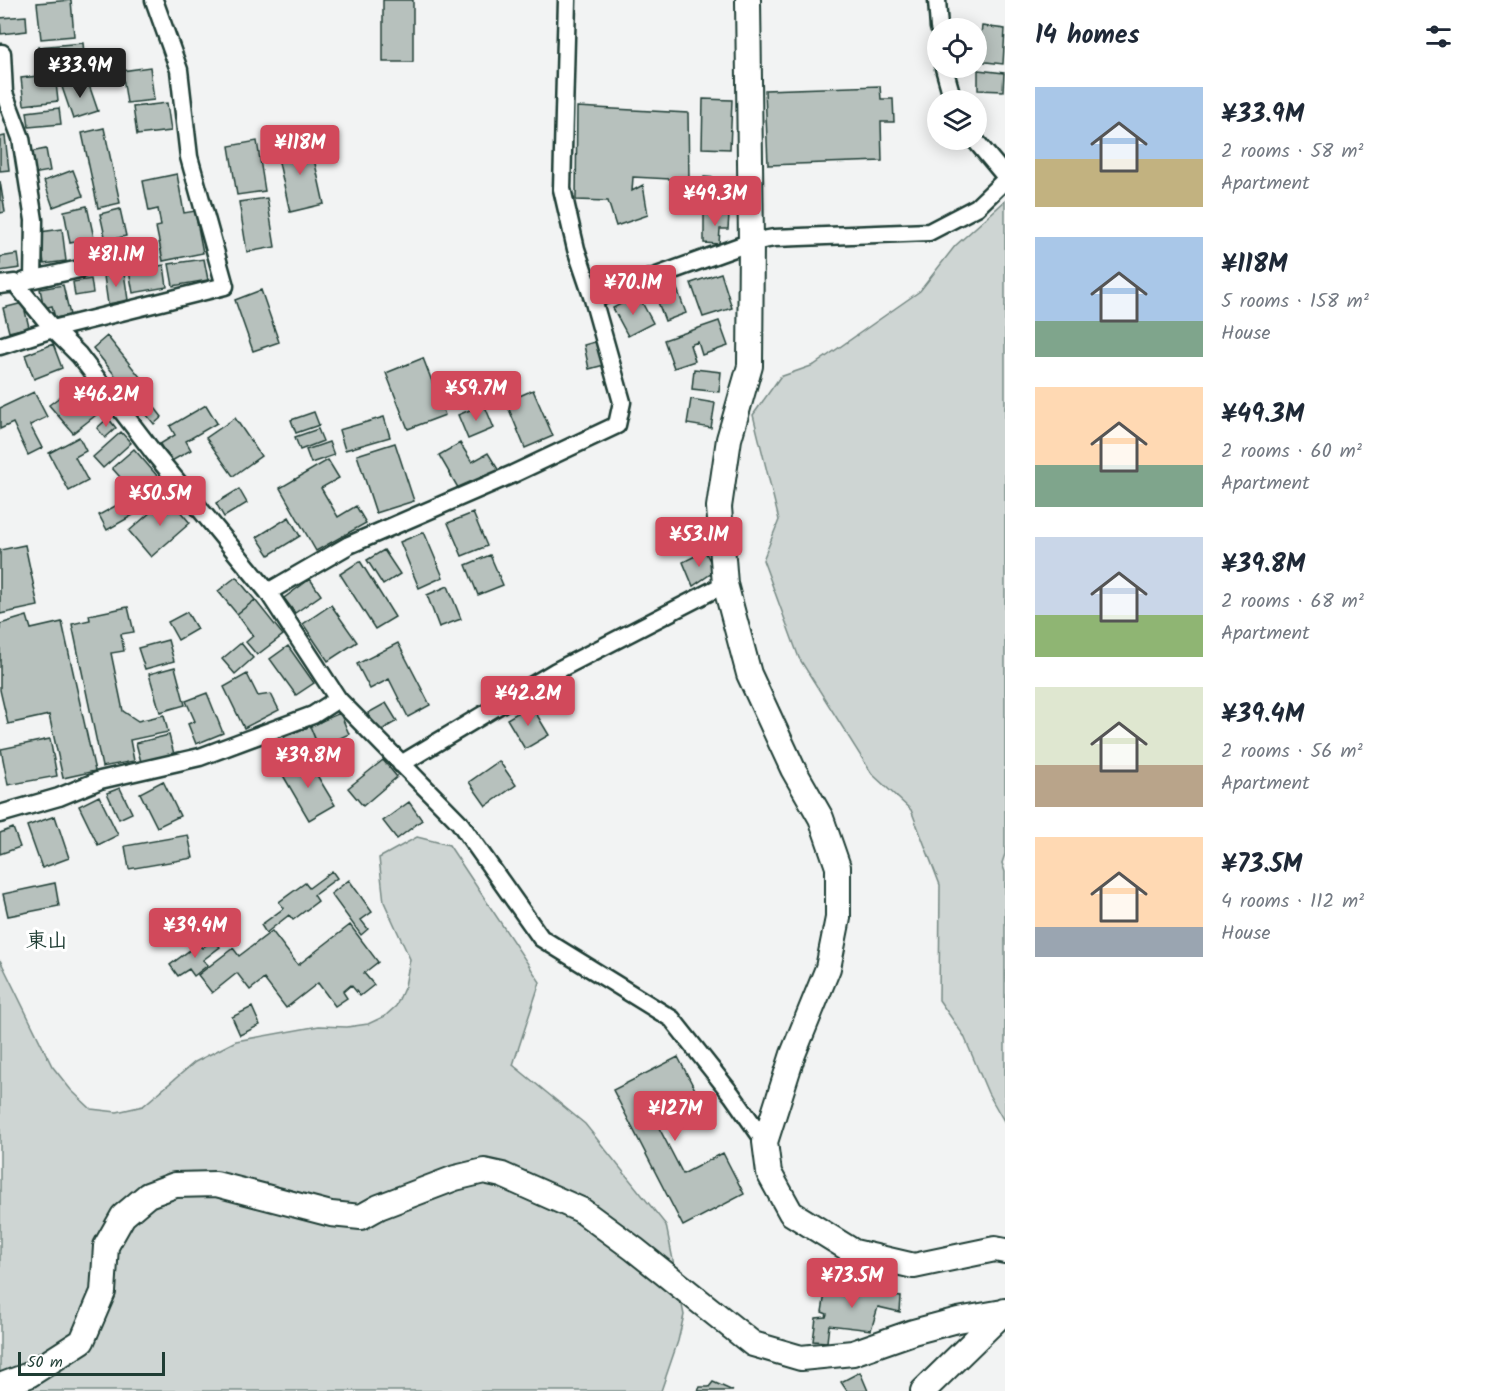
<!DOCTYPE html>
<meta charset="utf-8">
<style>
:root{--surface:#fff;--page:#f6f6f7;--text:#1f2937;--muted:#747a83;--accent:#d1495b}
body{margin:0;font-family:Kalam,"Klee One",sans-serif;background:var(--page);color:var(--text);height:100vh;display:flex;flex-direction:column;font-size:22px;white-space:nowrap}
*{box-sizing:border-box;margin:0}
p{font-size:20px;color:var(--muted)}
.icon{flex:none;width:33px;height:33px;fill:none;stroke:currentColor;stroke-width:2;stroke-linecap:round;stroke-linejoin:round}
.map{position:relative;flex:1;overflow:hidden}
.panel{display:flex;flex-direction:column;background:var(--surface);width:480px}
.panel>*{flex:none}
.tools{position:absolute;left:927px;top:18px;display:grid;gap:12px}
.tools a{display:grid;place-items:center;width:60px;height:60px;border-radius:50%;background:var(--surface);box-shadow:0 3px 15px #0003;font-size:30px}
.scale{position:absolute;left:18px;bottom:15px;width:147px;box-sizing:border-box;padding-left:6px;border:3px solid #1f3d34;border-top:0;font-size:16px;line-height:21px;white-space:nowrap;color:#1f3d34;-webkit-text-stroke:4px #fff;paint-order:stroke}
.price{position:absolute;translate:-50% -51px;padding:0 14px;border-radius:6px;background:var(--accent);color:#fff;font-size:20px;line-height:39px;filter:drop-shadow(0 2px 3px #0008)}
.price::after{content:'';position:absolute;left:50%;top:36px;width:18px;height:14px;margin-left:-9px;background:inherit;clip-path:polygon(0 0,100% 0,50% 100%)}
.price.current{background:#222;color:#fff}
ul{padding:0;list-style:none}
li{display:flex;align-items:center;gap:18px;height:150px;padding:0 30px}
li span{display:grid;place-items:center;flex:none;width:168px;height:120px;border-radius:0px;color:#555}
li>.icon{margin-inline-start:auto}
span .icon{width:72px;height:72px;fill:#fffc;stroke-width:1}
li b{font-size:26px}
h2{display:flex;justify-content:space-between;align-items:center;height:72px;padding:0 30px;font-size:26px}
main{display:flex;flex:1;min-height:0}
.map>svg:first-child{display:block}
.green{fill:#ced5d3;stroke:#768984;stroke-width:1.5}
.building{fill:#b7c1bd;stroke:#1f3d34;stroke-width:1.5}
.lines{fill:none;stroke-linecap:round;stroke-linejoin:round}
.street-casing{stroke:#1f3d34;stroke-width:21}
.secondary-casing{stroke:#1f3d34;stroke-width:28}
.street{stroke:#fff;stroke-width:16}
.secondary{stroke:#fff;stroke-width:24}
.labels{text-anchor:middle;stroke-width:6;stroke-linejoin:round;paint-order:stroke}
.quarter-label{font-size:21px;font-weight:bold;fill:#1f3d34;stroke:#fff}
</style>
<main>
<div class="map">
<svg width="1005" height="1391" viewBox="0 0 1005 1391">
<rect width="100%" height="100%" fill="#f2f3f3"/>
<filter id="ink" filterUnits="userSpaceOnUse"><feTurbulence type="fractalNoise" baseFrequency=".0167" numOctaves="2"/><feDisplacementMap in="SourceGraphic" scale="12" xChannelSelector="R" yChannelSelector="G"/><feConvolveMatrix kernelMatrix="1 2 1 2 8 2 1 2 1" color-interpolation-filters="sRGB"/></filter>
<g filter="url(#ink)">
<!-- green -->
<path class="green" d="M1005,201V854L1002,863L1005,872V1123L988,1093L964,1036L939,1000L940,885L911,810L872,774L799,658L763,560L779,520L753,415L780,377L814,365L920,291L955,246Z
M417,837L449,845L540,982L513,1065L585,1124L666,1225L684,1315L678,1341L661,1391H0V960L52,1066L71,1090L91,1109L117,1112L143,1106L195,1062L236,1041L319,1026L347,1027L368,1024L385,1016L396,1006L405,986L410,959L384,902L379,858Z"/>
<!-- building -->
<path class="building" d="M71,0L74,36L41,39L37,3Z
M383,0H413V62H383Z
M26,16L27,31L1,34L0,18Z
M982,26L1005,29L1003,64L978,61Z
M83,43L85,65L41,70L38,47Z
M150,67L154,100L127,103L122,71Z
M978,70L1004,73L1003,91L978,90Z
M55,74L58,101L24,105L21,78Z
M87,79L98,111L73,119L62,87Z
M880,86L881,99H893L894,122H881L882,161L768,165L765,90Z
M703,99L732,100L730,149L702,148Z
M167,103L171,131L137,135L133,107Z
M577,107L688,113L689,180L633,177L632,191L643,185L648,215L616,226L608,201L576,200Z
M59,108L61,124L29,127L27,112Z
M104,128L120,203L98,208L82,133Z
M5,136L9,170L0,171V137Z
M257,141L265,191L237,195L229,146Z
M310,141L324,204L290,212L276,149Z
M46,149L50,171L33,174L30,152Z
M73,170L83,196L53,207L44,181Z
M177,174L184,213L195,211L203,253L163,261L156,227L161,226L158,209L149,211L143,181Z
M704,177L728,179L726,204L703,202Z
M0,181L5,212L0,213Z
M267,198L275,247L247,252L239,202Z
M87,206L94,238L70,243L64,211Z
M120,209L126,236L106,241L100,214Z
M704,213L729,214L728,229H720L719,244L704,243Z
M62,229L66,261L44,264L40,232Z
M18,254L20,268L0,271V257Z
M204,259L208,280L173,286L169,264Z
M164,265L167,287L133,293L129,271Z
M124,273L128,300L108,304L104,276Z
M721,273L732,308L703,317L691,283Z
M91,279L93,293L75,296L73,282Z
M63,285L70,315L55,318L52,306L44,308L40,289Z
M676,286L686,313L665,321L655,294Z
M261,290L279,342L253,351L235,300Z
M638,295L653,323L628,336L613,308Z
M23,303L29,327L9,332L3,308Z
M719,321L728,346L702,355L698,342L690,345L695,361L674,368L664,340Z
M107,336L149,388L145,395L162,417L154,424L93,348Z
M602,340L608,364L589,369L584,345Z
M53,344L62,368L34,379L25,355Z
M423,358L445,415L408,429L386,373Z
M694,369L721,372L719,392L692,389Z
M77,384L100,412L73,433L49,405Z
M533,390L553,436L525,448L506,402Z
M34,392L47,417L30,425L42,448L28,455L13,423L0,429V408Z
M691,399L715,403L711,428L687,424Z
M484,404L494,428L468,439L458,415Z
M206,405L217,423L186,441L191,450L170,462L160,444L175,435L170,426Z
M314,412L319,425L296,433L291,420Z
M384,417L390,437L345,450L339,430Z
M108,418L116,428L105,438L97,428Z
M235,418L261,456L233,476L206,438Z
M318,429L323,441L300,450L295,437Z
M121,432L131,443L103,468L93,457Z
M79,437L86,451L75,457L88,481L69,491L49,453Z
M329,442L334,455L311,463L306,450Z
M395,443L414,501L376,513L357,455Z
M460,443L472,462L488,453L499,471L461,493L439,455Z
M134,449L165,485L144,504L112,468Z
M328,460L339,478L321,488L338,517L356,506L366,523L316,551L280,488Z
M239,489L247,503L224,517L216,503Z
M168,497L190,523L151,557L129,531Z
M126,500L135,514L107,530L99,515Z
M473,513L487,546L462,556L448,523Z
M289,517L300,536L269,555L257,537Z
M424,532L443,577L419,588L400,542Z
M25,545L38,606L0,614V550Z
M384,550L400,574L383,585L367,560Z
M705,551L715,571L693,586L683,562Z
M490,555L503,585L478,595L466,565Z
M360,561L395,617L375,629L340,574Z
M236,577L255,600L237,614L218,591Z
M310,579L321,595L295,613L284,598Z
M448,586L461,619L439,627L427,595Z
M255,600L283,635L257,655L246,642L253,636L237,614Z
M331,605L357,642L328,661L303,624Z
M128,607L134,632L121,634L124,651L111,653L123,711L138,721L164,715L168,732L130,740L134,761L102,767L72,624L90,620L89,615Z
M187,612L197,629L178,640L168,622Z
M27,616L31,629L62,622L95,771L63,778L49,715L8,724L0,690V624Z
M168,640L174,661L145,669L138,648Z
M241,643L253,658L235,674L222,659Z
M398,643L430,705L408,717L389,679L370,689L357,664Z
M288,646L314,683L296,695L270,659Z
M175,667L185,705L160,712L149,674Z
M247,674L258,696L271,694L279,710L244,728L224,687Z
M207,693L223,733L196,744L188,724L195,721L186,701Z
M386,703L397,721L378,732L368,713Z
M531,705L549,735L525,749L507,719Z
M340,713L349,734L319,748L310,726Z
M310,726L317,744L292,755L284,737Z
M169,735L174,754L141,762L136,743Z
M50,739L57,776L8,785L1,749Z
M306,757L335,805L309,820L281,772Z
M383,760L397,777L363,806L348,788Z
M499,761L516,785L486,806L469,782Z
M163,781L180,816L157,827L140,793Z
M120,788L132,813L119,819L107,793Z
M99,796L118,835L98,845L79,806Z
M409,802L422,820L397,839L383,821Z
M55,816L69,858L42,868L27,826Z
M13,828L20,847L0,854V833Z
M188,835L193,858L129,869L125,846Z
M332,871L337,878L314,895L318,901L293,920L289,915L266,933L261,925L284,908L279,902L305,883L309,888Z
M349,880L372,912L361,920L368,929L361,935L331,894Z
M55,883L59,906L8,916L3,894Z
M350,925L378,962L364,973L374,985L360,996L351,985L343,992L347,998L335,1006L318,983L286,1008L264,979L250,990L237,973L212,993L198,975L233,948L239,956L272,931L298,965Z
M214,939L220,947L203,960L208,965L194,976L189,969L178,976L170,965L198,944L202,948Z
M252,1007L260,1025L240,1035L232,1017Z
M678,1057L700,1099L656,1122L683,1174L723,1153L744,1194L683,1226L613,1090Z
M857,1281L872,1283V1293L901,1297L900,1312L878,1307L871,1330L829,1325L827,1342L813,1341L816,1318L826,1317L827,1314L822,1312L826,1287L856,1291Z
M860,1372L868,1391H847L841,1382Z
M713,1382L733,1391H698L700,1387H709Z"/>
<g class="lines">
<!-- street casing -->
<g class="street-casing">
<path id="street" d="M937,0L939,28
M0,53H2L4,93L21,138L34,220L33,279
M944,68L953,100
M975,140L1005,176
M25,281L147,254
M0,285L15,283L53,329L79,355L153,452L268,592L338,699L459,822L541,938L672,1019L732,1095L765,1142
M593,299L751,242L774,238L929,232L977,207L1005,180
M0,346L53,329L225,286L189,157L179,70L154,0
M268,592L349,545L513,474L617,425L622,402L593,299L576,249L562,189L567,0
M401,764L556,671L725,584
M0,814L59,797L100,780L200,757L313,715L338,699"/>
</g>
<!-- secondary casing -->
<g class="secondary-casing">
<path id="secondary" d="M748,0L751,242L750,366L729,439L719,507L725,584L749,674L793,769L821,818L838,867V918L828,968L793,1054L765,1142L769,1173L791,1213L854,1252L914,1266L995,1249L1005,1251
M0,1386L29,1375L82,1341L103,1292L106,1246L123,1216L148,1195L175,1185L216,1184L331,1214L361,1217L379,1207L455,1178L484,1171L502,1175L581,1210L634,1249L753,1344L801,1358L853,1353L913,1332L958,1320L1003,1312
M923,1391L1005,1311"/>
</g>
<!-- street -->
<use href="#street" class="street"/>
<!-- secondary -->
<use href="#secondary" class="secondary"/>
</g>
</g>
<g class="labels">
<!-- quarter labels -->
<g class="quarter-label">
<text x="47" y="947">東山</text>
</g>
</g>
</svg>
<div class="tools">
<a><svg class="icon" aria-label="locate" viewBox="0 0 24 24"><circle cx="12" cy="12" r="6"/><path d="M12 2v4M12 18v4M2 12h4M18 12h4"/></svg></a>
<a><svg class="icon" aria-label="layers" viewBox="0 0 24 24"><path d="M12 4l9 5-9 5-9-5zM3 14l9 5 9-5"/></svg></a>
</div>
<div class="scale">50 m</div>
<b class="price current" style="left:80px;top:99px">¥33.9M</b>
<b class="price" style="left:300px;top:176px">¥118M</b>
<b class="price" style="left:715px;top:227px">¥49.3M</b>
<b class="price" style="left:116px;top:288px">¥81.1M</b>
<b class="price" style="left:633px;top:316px">¥70.1M</b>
<b class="price" style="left:476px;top:422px">¥59.7M</b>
<b class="price" style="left:106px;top:428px">¥46.2M</b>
<b class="price" style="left:160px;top:527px">¥50.5M</b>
<b class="price" style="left:699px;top:568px">¥53.1M</b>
<b class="price" style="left:528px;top:727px">¥42.2M</b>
<b class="price" style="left:308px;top:789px">¥39.8M</b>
<b class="price" style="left:195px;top:959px">¥39.4M</b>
<b class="price" style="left:675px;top:1142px">¥127M</b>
<b class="price" style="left:852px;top:1309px">¥73.5M</b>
</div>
<section class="panel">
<h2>14 homes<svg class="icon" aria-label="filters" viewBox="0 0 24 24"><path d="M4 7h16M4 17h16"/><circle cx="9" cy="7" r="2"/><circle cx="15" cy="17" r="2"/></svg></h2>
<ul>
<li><span style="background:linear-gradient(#a9c7e8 60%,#c2b280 0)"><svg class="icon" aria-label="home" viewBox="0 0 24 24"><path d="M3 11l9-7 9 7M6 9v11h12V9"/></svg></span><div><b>¥33.9M</b><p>2 rooms · 58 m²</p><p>Apartment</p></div></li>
<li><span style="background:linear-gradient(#a9c7e8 70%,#7fa58c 0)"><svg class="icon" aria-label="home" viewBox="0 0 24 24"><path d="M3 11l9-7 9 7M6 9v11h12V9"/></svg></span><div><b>¥118M</b><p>5 rooms · 158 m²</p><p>House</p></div></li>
<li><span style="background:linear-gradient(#ffd9b3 65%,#7fa58c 0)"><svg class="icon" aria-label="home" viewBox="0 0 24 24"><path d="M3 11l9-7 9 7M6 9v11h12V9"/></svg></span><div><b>¥49.3M</b><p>2 rooms · 60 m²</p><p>Apartment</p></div></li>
<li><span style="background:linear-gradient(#c9d6e8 65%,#8fb573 0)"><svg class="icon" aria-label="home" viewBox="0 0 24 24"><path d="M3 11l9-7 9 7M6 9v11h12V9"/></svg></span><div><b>¥39.8M</b><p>2 rooms · 68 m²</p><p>Apartment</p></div></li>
<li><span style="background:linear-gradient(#dfe7d0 65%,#b9a48a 0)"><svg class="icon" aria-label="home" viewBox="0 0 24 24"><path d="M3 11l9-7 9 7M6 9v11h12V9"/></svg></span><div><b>¥39.4M</b><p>2 rooms · 56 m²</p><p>Apartment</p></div></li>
<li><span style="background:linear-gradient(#ffd9b3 75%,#9aa5b1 0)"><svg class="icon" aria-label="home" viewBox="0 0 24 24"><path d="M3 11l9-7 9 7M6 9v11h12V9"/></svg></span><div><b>¥73.5M</b><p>4 rooms · 112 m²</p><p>House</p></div></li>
</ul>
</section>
</main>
